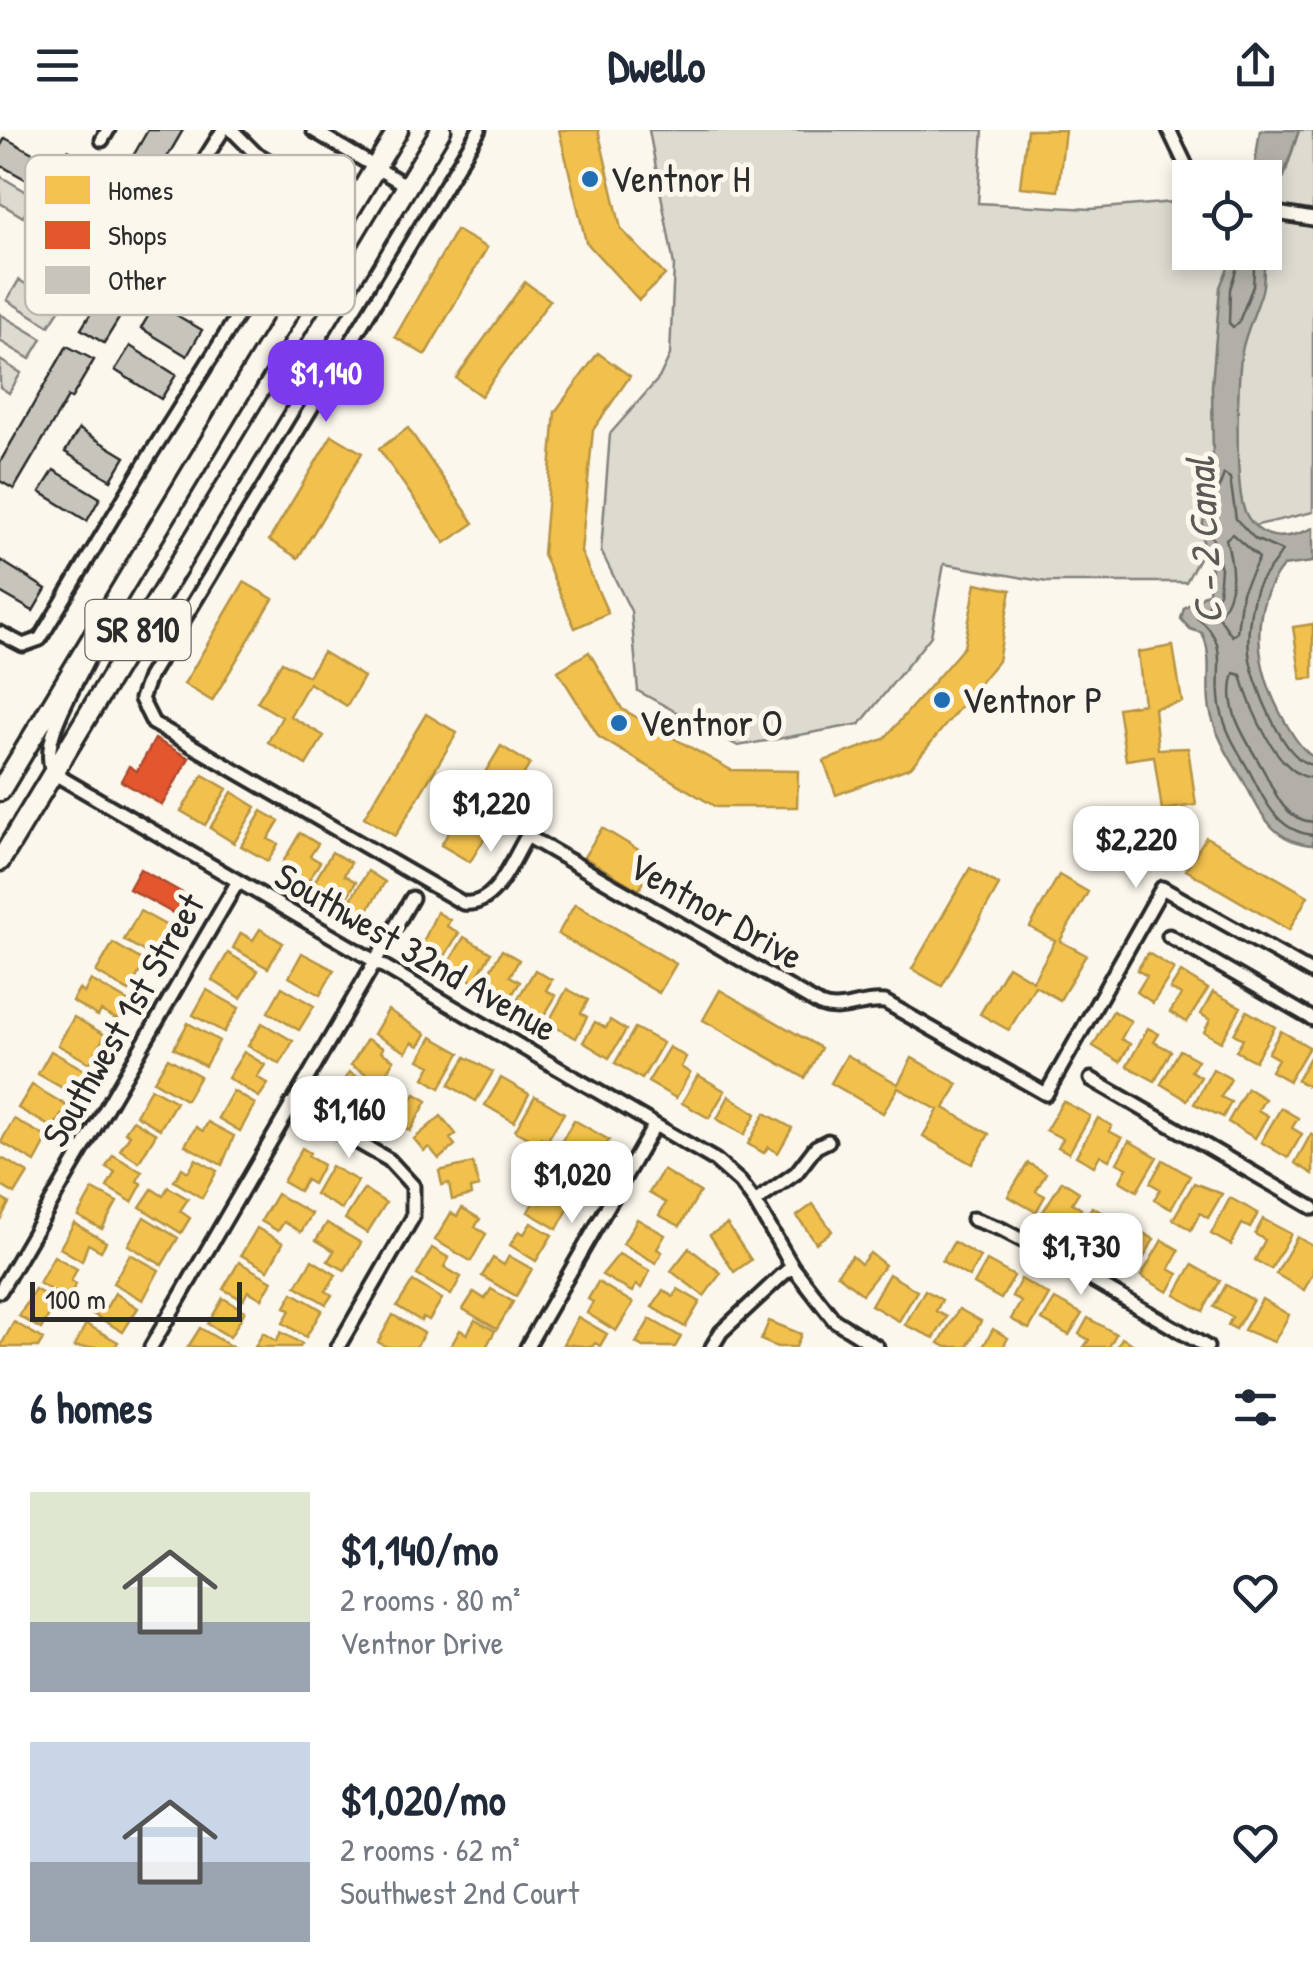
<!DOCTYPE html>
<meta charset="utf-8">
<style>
:root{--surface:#fff;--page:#f2f2f3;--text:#1f2937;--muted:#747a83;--accent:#7c3aed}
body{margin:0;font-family:"Patrick Hand",sans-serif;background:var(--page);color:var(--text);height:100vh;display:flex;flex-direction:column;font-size:38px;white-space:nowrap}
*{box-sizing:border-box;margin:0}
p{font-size:32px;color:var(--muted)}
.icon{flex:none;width:55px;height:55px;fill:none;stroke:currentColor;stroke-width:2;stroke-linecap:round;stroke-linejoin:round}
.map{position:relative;height:1217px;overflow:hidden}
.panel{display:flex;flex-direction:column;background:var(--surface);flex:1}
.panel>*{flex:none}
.controls{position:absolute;left:1172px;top:30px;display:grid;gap:20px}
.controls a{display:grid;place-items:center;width:110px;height:110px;border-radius:0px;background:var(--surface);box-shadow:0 5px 15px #0003;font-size:50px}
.scale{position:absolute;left:30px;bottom:25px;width:212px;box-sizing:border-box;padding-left:10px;border:5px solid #2b2b2b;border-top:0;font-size:28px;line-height:35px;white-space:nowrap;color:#2b2b2b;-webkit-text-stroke:8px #fbf7ec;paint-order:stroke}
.price{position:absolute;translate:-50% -85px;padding:0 22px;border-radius:20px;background:#fff;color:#222;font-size:32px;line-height:65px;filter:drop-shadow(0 2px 5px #0008)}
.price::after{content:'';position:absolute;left:50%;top:60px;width:30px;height:22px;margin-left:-15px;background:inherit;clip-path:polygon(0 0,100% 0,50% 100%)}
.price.selected{background:var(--accent);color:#fff}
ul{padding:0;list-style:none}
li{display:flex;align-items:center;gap:30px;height:250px;padding:0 30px}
li span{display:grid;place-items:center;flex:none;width:280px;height:200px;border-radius:0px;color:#555}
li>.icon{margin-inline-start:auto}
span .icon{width:120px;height:120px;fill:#fffc;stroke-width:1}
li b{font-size:42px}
h2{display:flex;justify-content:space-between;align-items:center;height:120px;padding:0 30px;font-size:42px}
header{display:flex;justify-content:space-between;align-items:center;height:130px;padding:0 30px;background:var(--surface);font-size:45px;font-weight:700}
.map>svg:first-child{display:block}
.green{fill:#dddad0;stroke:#84827e;stroke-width:2.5}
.water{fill:#b1afa7;stroke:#7b7a75;stroke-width:2.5}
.homes{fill:#f2c14e;stroke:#b69444;stroke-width:2.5}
.shops{fill:#e4572e;stroke:#ac4a2d;stroke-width:2.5}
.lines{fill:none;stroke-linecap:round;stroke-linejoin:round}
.shore{stroke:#61605d;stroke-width:2.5}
.building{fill:#c7c4bc;stroke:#2b2b2b;stroke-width:2.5}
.street-casing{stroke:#2b2b2b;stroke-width:19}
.primary-casing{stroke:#2b2b2b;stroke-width:25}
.street{stroke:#fbf7ec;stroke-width:11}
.primary{stroke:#fbf7ec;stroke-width:18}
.poi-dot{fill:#1f6fb2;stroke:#fbf7ec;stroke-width:4}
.labels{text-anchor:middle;stroke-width:10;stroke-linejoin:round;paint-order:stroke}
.shield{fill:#fbf7ec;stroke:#696865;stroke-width:2.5}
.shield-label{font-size:35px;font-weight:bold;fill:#2b2b2b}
.poi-label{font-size:38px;fill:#2b2b2b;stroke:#fbf7ec;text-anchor:start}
.street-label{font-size:38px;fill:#2b2b2b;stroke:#fbf7ec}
.water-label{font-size:40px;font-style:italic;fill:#5a5956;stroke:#fbf7ec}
.key{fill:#fbf7ec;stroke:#bdbab2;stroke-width:2.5}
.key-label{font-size:28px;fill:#2b2b2b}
</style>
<header><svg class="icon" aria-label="menu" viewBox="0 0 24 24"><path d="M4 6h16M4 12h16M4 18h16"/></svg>Dwello<svg class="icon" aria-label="share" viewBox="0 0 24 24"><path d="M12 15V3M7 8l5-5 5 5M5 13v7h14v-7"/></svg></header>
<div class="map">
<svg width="1313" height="1217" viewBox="0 0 1313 1217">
<rect width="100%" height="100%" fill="#fbf7ec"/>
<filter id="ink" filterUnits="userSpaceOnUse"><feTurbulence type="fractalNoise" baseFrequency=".01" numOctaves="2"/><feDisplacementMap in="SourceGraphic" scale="20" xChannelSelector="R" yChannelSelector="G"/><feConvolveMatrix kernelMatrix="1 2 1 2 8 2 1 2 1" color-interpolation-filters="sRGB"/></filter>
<g filter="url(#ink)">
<!-- green -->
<path class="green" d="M649,0H983L978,73L1091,79L1174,72L1190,58V122H1265V48L1202,47L1218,34L1284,47L1299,0H1313V382L1211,406L1186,452H1047L944,434L931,506L860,594L738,616L638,561L631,481L601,421L610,304L659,248L670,225L674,135Z
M0,46L35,67L23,87L0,73Z
M19,150L62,176L49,196L7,170Z
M0,184L42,209L30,229L0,211Z
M0,230L21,243L9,263L0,257Z"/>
<!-- water -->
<path class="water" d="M1260,0H1299L1277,65L1265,62V48L1253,47Z
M1265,122C1263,135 1265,149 1262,161C1256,182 1246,200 1242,221C1237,247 1234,363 1246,384C1262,413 1287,410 1313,398V432L1283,436C1246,482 1257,542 1284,590C1292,604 1300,618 1313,627V715C1271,712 1260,681 1243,650C1229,627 1216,606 1210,580C1205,554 1214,527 1202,503L1190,499L1181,489L1184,478L1209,462L1211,439L1201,404L1213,337L1212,256L1220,157L1234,123Z"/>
<!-- homes -->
<path class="homes" d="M559,0H598L621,99L665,145L639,170L586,112Z
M1027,0H1065L1058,61L1020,57Z
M456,100L487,118L425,225L395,207Z
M525,152L550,170L481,266L456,248Z
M598,223L630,246L593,300L581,422L608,483L575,498L543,424L555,282Z
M408,298L474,393L445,413L379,319Z
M332,305L362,323L298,428L269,410Z
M244,452L273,469L212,571L184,554Z
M976,453L1011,460L998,531L911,637L836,665L824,631L884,609L964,517Z
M1313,494V548L1301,549L1293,497Z
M1173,516L1182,572L1154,578L1158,619L1188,618L1196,675L1162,680L1154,626L1126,630L1118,578L1144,574L1138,522Z
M323,522L364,547L347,576L309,553L290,586L324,606L306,635L268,612L282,587L257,572L282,532L308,546Z
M589,522L622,579L731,640L798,641L797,677H716L599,607L558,541Z
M426,584L457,603L395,706L364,687Z
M501,616L530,634L470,732L441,715Z
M203,645L227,659L205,695L181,681Z
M232,662L256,677L234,713L210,698Z
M262,681L279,691L268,709L278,714L268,731L241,716Z
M602,698L642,722L640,726L654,735L639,760L584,727Z
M300,703L318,714L310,726L320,732L307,753L280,737Z
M1206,707L1308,766L1289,800L1186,740Z
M332,722L351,733L344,745L356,752L343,774L312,756Z
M970,738L999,755L942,856L912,839Z
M368,741L385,752L363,788L346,777Z
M1059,745L1088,762L1060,811L1086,825L1060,870L1035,856L1009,900L980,884L1008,836L1033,851L1055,811L1030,797Z
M575,774L676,834L659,863L558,804Z
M140,781L169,797L152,826L124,810Z
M437,782L450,790L447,796L459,803L441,832L420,819Z
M260,799L283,813L268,838L233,818L241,803L253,810Z
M464,807L491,823L474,852L447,836Z
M113,813L145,832L129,861L96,842Z
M502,820L519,830L510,846L520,852L509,870L482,854Z
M228,823L258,841L241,868L212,850Z
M302,823L334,840L320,865L289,847Z
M1148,823L1174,839L1153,873L1137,862L1147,846L1137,840Z
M535,840L552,850L546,860L556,866L542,889L515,873Z
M1181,842L1208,859L1187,892L1170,882L1181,865L1170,859Z
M91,850L129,872L118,890L101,881L98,886L72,871L79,859L84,863Z
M282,857L314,876L299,900L268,882Z
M567,859L588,870L581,883L587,887L576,908L548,893Z
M207,860L239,878L224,902L193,885Z
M720,860L821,918L805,948L703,890Z
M1213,862L1241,877L1221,912L1204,902L1210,890L1201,884Z
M388,880L426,904L419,916L412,912L406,922L374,904Z
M1113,881L1131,891L1121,909L1130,914L1120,932L1093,916Z
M1247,881L1275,897L1255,931L1236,921L1243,909L1234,904Z
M74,887L105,905L90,933L58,915Z
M610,890L626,900L609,928L583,912L595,892L606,898Z
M188,893L219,911L205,936L174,918Z
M262,893L293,911L280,934L248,916Z
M635,898L663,913L642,949L615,933Z
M1148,898L1159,904L1154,912L1171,921L1155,951L1127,936Z
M1281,901L1309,917L1289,951L1271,941L1278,929L1268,923Z
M432,907L460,923L440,958L424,948L431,936L419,930Z
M367,909L383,918L381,922L394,930L381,952L351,935Z
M669,917L686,927L681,937L690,943L676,968L648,952Z
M1180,920L1198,930L1191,941L1201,947L1187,970L1161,954Z
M51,921L86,941L73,964L38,944Z
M244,922L265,935L257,947L268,954L259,967L228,948Z
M1313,922V959L1297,950Z
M847,925L898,954L912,928L958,954L944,978L989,1004L972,1034L923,1006L938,980L898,958L883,983L831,953Z
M466,927L493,942L476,971L449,955Z
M168,928L200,946L186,970L154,951Z
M1213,939L1231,949L1221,967L1231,972L1223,987L1194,974Z
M349,942L383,962L370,985L335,965Z
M698,945L725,961L709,988L682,973Z
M501,948L529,964L514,992L485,975Z
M32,955L67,976L53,998L18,978Z
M151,958L176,972L160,999L136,985Z
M1247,958L1265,969L1258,980L1268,986L1255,1008L1228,992Z
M233,961L255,974L240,1001L218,988Z
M397,962L411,971L415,964L427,971L410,1001L383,986Z
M535,966L564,983L547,1011L541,1007L537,1013L515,1001Z
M729,966L756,984L744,1005L717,989Z
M1063,971L1090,986L1069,1023L1058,1017L1063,1009L1046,1000Z
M1281,978L1298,988L1292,998L1302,1004L1288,1028L1261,1012Z
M765,983L792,998L778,1023L768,1017L764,1023L748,1014Z
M441,986L456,1004L450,1009L455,1015L439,1029L429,1017L424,1021L414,1009Z
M1098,988L1112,996L1109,1001L1122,1008L1109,1030L1100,1025L1094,1036L1076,1026Z
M14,989L48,1008L35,1032L1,1012Z
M133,990L156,1004L139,1032L120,1020L130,1005L125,1002Z
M574,990L609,1010L596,1032L561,1012Z
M208,992L234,1006L222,1035L185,1015L196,997L203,1001Z
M1311,1004L1313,1005V1044L1295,1033Z
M1129,1011L1157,1027L1137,1061L1120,1051L1127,1038L1117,1033Z
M556,1016L593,1038L577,1066L540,1044Z
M302,1018L310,1023L308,1026L323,1035L313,1054L306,1050L299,1061L283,1052Z
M113,1025L142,1042L137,1051L142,1054L132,1072L107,1057L115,1042L106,1037Z
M0,1027L28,1043L15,1064L0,1055Z
M196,1029L217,1041L202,1068L174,1051L182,1038L188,1042Z
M1163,1030L1190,1046L1171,1079L1154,1070L1160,1059L1150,1053Z
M473,1033L479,1057L470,1059L471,1065L452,1070L449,1053L442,1055L439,1041Z
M1028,1033L1046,1043L1036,1061L1045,1066L1036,1082L1008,1066Z
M331,1036L358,1051L342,1079L315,1064Z
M663,1040L700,1062L680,1096L659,1085L666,1073L649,1063Z
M1062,1051L1079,1062L1072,1073L1081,1079L1068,1102L1041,1085Z
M1194,1053L1222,1064L1208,1088L1200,1083L1191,1100L1173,1089Z
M168,1057L188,1069L180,1081L190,1088L181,1103L140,1077L152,1059L163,1066Z
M93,1059L117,1072L102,1099L78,1086Z
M364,1059L386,1073L367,1103L345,1089Z
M550,1059L572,1072L557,1099L528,1082L535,1069L541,1073Z
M277,1064L312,1084L301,1102L284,1092L278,1101L261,1091Z
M0,1068L9,1073L0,1090Z
M1230,1068L1258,1083L1250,1098L1242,1094L1231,1115L1211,1104Z
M813,1074L832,1101L816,1113L797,1086Z
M1092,1077L1119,1092L1102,1123L1075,1107Z
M462,1078L480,1089L475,1097L486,1104L471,1131L435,1110L451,1083L457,1086Z
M144,1087L178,1108L162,1135L128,1115Z
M637,1089L665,1105L657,1119L662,1122L656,1133L623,1114Z
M1263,1089L1291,1104L1271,1139L1255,1130L1265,1110L1255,1104Z
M74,1093L106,1112L101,1121L88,1114L82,1131L60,1118Z
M327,1093L361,1113L345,1140L328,1131L334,1121L316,1110Z
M531,1093L552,1105L536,1131L510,1115L519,1101L524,1104Z
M727,1094L751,1130L734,1142L710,1105Z
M1127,1094L1154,1109L1136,1142L1109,1126Z
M257,1098L283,1113L268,1140L241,1125Z
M1297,1107L1313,1116V1143L1304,1160L1276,1144Z
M1162,1110L1179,1120L1169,1139L1178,1144L1168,1162L1141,1146Z
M954,1112L980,1127L969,1147L942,1131Z
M432,1118L449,1128L444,1137L461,1147L451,1165L417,1145Z
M689,1118L721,1143L704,1166L671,1141Z
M870,1123L885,1135L862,1164L837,1144L852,1126L861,1134Z
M130,1124L159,1140L143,1170L113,1153Z
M619,1124L650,1141L641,1158L636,1155L632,1162L602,1145Z
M54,1126L77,1139L71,1151L76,1154L67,1170L39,1153Z
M509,1126L532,1139L516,1166L482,1146L493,1128L504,1135Z
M312,1130L336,1145L326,1161L332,1165L326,1174L296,1156Z
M987,1131L1014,1146L1001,1169L974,1154Z
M239,1132L272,1151L262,1169L248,1161L243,1170L223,1159Z
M1192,1135L1220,1151L1203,1181L1175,1165Z
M889,1144L917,1161L899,1191L871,1175Z
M1021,1149L1049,1165L1029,1199L1011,1189L1021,1172L1012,1166Z
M413,1151L442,1169L429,1190L423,1187L421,1191L397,1176Z
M598,1152L633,1173L616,1201L587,1183L593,1172L588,1169Z
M1226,1155L1253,1170L1236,1199L1228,1195L1232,1187L1214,1177Z
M35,1159L53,1170L48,1178L52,1180L41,1199L19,1186Z
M491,1159L513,1172L497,1199L463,1179L474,1162L485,1169Z
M678,1159L700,1172L685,1197L652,1177L663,1160L673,1167Z
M925,1160L942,1170L936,1181L947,1187L934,1208L905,1195Z
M115,1163L138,1178L123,1202L93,1184L99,1174L106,1178Z
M293,1163L322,1180L306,1207L283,1193L290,1180L285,1177Z
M223,1168L245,1181L230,1207L208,1194Z
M1055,1169L1082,1184L1069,1205L1042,1190Z
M1262,1169L1289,1185L1274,1212L1244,1200Z
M959,1179L981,1191L967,1217H946L939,1213Z
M393,1185L424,1203L416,1217H387L378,1212Z
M578,1187L607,1204L600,1216L595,1213L592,1217L563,1214Z
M1088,1188L1116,1204L1109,1217H1084L1089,1210L1079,1204Z
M650,1189L681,1207L675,1217H643L636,1213Z
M475,1190L495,1201L486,1217L451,1216L460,1200L467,1204Z
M769,1191L801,1204L796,1217H777L761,1210Z
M14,1192L43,1209L38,1217H0Z
M86,1194L118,1212L115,1217H74Z
M200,1198L232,1217H188Z
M993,1199L1008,1208L1003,1217H983Z
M281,1202L302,1214L300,1217H255L263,1203L276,1211Z
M1122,1208L1138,1217H1117Z"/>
<!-- shops -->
<path class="shops" d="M155,609L189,628L162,675L121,651L129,636L137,641Z
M140,739L193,769L182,788L129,759Z"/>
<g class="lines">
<!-- shore -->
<path class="shore" d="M1242,122L1230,159L1229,193L1233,197L1238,194L1253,156L1255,122
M1232,404L1259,428L1242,462L1237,502L1232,506L1218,486C1237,461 1234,438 1226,409Z
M1313,635C1283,632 1252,550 1249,523C1247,506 1250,483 1254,467C1258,448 1274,436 1282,421L1255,409L1236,389L1230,348L1224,344L1217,363L1211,403L1221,438L1219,463L1197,488C1233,514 1212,543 1221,580C1227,607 1242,626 1254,650C1267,676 1281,702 1313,705
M1313,648C1277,646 1249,575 1241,545L1234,543C1222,582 1249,612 1266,645C1276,666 1286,690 1313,692"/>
</g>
<!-- building -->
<path class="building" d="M148,0H183L151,55L125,40Z
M5,8L40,27L27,50L0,35V17Z
M68,20L133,59L131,64L138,68L121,96L57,56L60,52L51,47Z
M148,91L170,105L104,213L81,199Z
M156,173L202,200L187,226L141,198Z
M67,216L94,230L71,269L68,267L14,359L0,351V332Z
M130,216L176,245L161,269L115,240Z
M79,299L125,327L111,350L65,322Z
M54,340L100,368L87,391L40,362Z
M0,430L46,459L33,481L0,462Z"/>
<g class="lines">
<!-- street casing -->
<g class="street-casing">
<path id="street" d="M313,0L407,56
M479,0L149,547L141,569L153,593L463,773C496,778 512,730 527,706L820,875C843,884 861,869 885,872L1046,964L1162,758L1313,843
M1169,0L1192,48
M102,10L108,0
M181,67L223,0
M1265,81L1313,89
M0,503L23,515L40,509L150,325L299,88L307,66L301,50L255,23L232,0
M89,527C75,557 38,612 53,643L715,1030L740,1052L755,1072L792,1136L834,1190L877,1217
M1169,806L1313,889
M1091,949L1313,1078
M291,974L389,1030L413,1056V1087L338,1217
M755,1072L796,1043L816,1017L828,1011
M973,1089L1001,1099L1039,1119L1207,1217
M0,1161L237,753
M151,1217L412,768
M527,1217L654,996
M712,1217L721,1202L792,1136"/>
</g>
<!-- primary casing -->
<g class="primary-casing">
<path id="primary" d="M0,661L398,0
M0,731L441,0"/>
</g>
<!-- street -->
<use href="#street" class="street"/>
<!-- primary -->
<use href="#primary" class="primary"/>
</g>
</g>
<!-- markers -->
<g class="poi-dot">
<circle cx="590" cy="49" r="10"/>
<circle cx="942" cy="570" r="10"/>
<circle cx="619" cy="593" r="10"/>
</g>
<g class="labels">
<!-- shield labels -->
<rect class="shield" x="85.5" y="470" width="105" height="60" rx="8"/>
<g class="shield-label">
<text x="138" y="512">SR 810</text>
</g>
<!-- poi labels -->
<g class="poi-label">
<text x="610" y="62">Ventnor H</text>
<text x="962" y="583">Ventnor P</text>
<text x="639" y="606">Ventnor O</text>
</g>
<!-- street labels -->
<g class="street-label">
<text transform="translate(716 781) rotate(30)" y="13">Ventnor Drive</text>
<text transform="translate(416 822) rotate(30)" y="13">Southwest 32nd Avenue</text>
<text transform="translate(123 890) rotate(-60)" y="13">Southwest 1st Street</text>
</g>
<!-- water labels -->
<g class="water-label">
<text transform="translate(1204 411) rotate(-93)" y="14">C - 2 Canal</text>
</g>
</g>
<!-- legend -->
<rect x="25" y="25" width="330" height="160" rx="15" class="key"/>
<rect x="45" y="46" width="45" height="28" fill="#f2c14e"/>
<rect x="45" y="91" width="45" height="28" fill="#e4572e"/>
<rect x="45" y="136" width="45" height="28" fill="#c7c4bc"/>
<g class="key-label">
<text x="108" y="70">Homes</text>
<text x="108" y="115">Shops</text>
<text x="108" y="160">Other</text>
</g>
</svg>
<div class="controls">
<a><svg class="icon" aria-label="locate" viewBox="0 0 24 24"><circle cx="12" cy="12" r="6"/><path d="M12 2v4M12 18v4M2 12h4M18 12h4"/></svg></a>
</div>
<div class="scale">100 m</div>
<b class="price selected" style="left:326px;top:295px">$1,140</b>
<b class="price" style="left:491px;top:725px">$1,220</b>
<b class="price" style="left:1136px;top:761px">$2,220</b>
<b class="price" style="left:349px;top:1031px">$1,160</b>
<b class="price" style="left:572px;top:1096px">$1,020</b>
<b class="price" style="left:1081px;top:1168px">$1,730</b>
</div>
<section class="panel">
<h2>6 homes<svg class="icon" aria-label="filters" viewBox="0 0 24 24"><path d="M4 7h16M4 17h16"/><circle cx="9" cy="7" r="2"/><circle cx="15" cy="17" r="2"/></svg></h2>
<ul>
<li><span style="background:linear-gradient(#dfe7d0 65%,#9aa5b1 0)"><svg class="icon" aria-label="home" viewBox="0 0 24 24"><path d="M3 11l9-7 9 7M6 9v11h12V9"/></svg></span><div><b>$1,140/mo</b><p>2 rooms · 80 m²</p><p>Ventnor Drive</p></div><svg class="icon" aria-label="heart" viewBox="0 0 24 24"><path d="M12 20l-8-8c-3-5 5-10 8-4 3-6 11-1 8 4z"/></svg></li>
<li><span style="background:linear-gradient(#c9d6e8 60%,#9aa5b1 0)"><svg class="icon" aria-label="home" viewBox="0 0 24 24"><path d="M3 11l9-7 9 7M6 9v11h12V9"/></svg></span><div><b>$1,020/mo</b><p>2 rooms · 62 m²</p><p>Southwest 2nd Court</p></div><svg class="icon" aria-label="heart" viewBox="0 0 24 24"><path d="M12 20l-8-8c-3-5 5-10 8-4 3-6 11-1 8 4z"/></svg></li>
</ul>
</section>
